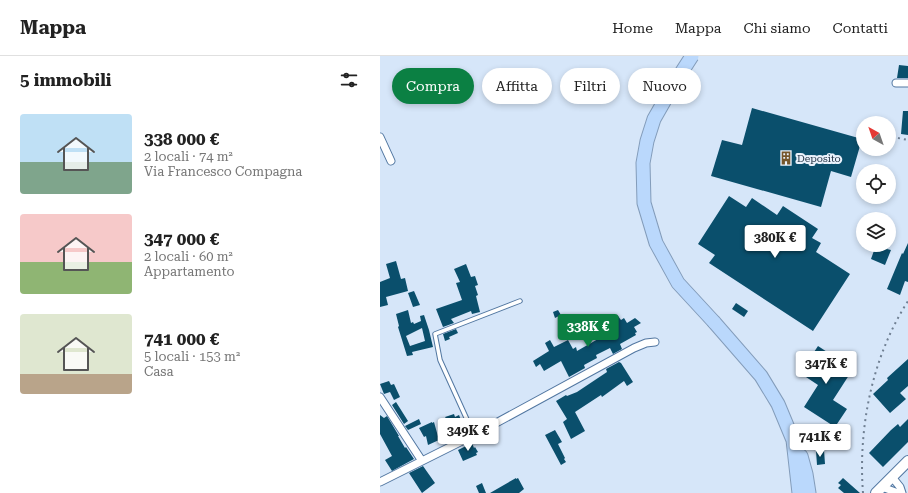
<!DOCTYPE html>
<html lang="it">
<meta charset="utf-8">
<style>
:root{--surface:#fff;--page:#f2f2f2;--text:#222;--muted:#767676;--line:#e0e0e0;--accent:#0b8043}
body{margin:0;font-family:"Roboto Serif",serif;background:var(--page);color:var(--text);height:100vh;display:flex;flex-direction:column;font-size:15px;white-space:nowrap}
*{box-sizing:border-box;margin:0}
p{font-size:13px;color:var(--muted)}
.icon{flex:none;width:22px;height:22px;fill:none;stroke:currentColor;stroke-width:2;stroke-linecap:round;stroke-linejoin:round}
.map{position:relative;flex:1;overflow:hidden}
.drawer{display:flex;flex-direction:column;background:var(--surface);width:380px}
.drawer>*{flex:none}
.top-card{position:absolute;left:12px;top:12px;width:380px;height:36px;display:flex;gap:8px}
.needle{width:26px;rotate:320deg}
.buttons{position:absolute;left:476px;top:60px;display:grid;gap:8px}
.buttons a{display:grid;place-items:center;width:40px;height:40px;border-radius:50%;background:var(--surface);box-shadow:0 2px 6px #0003;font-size:20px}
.price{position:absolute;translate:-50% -34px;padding:0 9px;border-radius:4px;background:#fff;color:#222;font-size:13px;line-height:26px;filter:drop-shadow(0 1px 2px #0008)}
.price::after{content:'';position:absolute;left:50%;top:24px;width:12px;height:9px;margin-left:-6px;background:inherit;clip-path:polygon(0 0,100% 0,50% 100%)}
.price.selected{background:var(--accent);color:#fff}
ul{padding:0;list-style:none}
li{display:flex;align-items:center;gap:12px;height:100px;padding:0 20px}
li span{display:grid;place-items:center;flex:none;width:112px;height:80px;border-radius:4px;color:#555}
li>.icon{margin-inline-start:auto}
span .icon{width:48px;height:48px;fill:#fffc;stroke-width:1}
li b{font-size:17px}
h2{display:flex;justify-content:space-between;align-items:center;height:48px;padding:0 20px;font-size:17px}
.chip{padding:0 14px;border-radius:18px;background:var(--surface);box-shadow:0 2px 6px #0003;font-size:14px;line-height:36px}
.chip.selected{background:var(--accent);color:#fff}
header{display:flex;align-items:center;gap:24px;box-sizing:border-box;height:56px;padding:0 20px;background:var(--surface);border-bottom:1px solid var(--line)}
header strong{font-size:19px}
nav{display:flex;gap:22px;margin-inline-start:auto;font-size:14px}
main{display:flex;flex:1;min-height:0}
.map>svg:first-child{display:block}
.building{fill:#0a4f6c;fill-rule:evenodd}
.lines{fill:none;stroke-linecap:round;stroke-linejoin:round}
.lane-casing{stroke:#5277a1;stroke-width:5.5}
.street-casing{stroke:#5277a1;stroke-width:9}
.secondary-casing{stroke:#5277a1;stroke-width:12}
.highway-casing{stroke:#839cba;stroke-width:15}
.lane{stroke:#fff;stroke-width:3.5}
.street{stroke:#fff;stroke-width:7}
.secondary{stroke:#fff;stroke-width:10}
.highway{stroke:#bad8fc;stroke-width:13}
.rail{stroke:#6f7f92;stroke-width:2;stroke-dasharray:2 4;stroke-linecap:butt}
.highway-bridge-casing{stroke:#839cba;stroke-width:15;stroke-linecap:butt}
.highway-bridge{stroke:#bad8fc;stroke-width:13}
.labels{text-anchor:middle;stroke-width:4;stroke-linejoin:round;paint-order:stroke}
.poi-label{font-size:10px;fill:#1d2d3f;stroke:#eaf2fc;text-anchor:start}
</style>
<header>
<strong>Mappa</strong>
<nav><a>Home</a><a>Mappa</a><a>Chi siamo</a><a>Contatti</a></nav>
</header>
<main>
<section class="drawer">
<h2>5 immobili<svg class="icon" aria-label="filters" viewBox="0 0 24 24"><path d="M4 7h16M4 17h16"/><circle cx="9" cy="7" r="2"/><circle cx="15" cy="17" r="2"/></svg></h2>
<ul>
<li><span style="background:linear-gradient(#bfe0f5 60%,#7fa58c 0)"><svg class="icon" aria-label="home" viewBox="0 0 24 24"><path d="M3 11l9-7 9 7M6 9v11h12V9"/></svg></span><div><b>338 000 €</b><p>2 locali · 74 m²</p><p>Via Francesco Compagna</p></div></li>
<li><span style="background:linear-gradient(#f6c9c9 60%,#8fb573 0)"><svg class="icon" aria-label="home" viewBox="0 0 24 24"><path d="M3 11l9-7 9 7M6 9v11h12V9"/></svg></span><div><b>347 000 €</b><p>2 locali · 60 m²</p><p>Appartamento</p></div></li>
<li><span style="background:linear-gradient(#dfe7d0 75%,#b9a48a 0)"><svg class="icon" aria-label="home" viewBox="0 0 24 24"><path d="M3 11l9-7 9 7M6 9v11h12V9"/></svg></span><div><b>741 000 €</b><p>5 locali · 153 m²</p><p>Casa</p></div></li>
</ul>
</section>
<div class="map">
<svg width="528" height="437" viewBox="0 0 528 437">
<rect width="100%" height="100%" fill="#d6e6f9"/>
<!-- building -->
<path class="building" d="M519,9L528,10V22H517Z
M372,52L482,83L471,121L451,115L441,151L331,120L342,84L362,89Z
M523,55H528V79L521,78Z
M349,140L366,151L372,142L397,159L403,150L438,173L432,182L441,187L436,196L470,218L433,275L329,207L335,199L318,188Z
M528,187V226L525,225L520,239L507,233L522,197L523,198Z
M496,189H509L507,193L511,194L505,209L491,203Z
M16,205L21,223L25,222L28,235L6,241L8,249L0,251V226L10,222L6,208Z
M86,208L91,221L95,220L98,229L95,230L98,239L96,240L100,256L92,258L91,255L71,263L74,267L63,271L56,253L82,244L76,227L80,226L74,213Z
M34,235L40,249L33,251L28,237Z
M356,247L368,255L364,261L352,253Z
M28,254L31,267L33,266L34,268L41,265L40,260L44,259L49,274L53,291L32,296L33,299L27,300L18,271L19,270L16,258ZM42,272L45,285L30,290L26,280Z
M178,254L181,259L175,262L173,256Z
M238,260L241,264L244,262L247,267L255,262L261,267L254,271L257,276L255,277L256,279L240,288L242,293L233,298L230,292L216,299L217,302L204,309L205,312L189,321L181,305L164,315L160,308L156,311L153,305L169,295L165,287L170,284L174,291L188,284L193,293L196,291L197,295L232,275L227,266Z
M76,273L78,277L69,281L70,283L65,285L63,278Z
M438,290L473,313L453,344L467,353L455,371L424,351L438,329L420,317Z
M528,303V330L520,337L526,343L510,357L493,338L508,324L507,322Z
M239,306L241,307L253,326L247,330L244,325L222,341L221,339L195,356L205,375L191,383L183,366L187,363L176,345L186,339L187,340L197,336L227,316L226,313Z
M9,325L11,329L14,328L20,341L14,344L10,336L4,338L0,328Z
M16,346L28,365L24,368L12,349Z
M74,358L75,361L79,359L85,374L71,381L66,371L67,370L65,365L67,364L65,361Z
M0,359L4,362L7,360L19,380H18L25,392L26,391L34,403L12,415L5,404L12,400L0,378Z
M39,363L41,368L28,374L25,370Z
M528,363V386L503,411L489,397L511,374L518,368L520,371Z
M52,366V367L54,366L59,384L48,389L46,380L44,381L39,372Z
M175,374L182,386L178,388L185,402L184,403L186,406L181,409L165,379Z
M92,387L94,392L95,391L98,396L96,397L97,399L83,405L78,394Z
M444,394L445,408L437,409L436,395Z
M43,410L55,427L42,437L29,417Z
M136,422V423L138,422L144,433L139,437H110Z
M463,422L480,437H464L458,432L461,429L458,427Z
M102,427L106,437H99L96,430Z"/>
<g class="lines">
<!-- lane casing -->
<g class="lane-casing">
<path id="lane" d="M94,379L60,304L55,278L140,245"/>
</g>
<!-- street casing -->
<g class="street-casing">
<path id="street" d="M516,27H528
M0,81L11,105
M0,341L42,405
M512,421L520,431L522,437
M0,426L94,379L254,292L266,287L275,286
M502,431L518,437"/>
</g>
<!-- secondary casing -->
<g class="secondary-casing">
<path id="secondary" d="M496,437L528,405"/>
</g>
<!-- highway casing -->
<g class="highway-casing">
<path id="highway" d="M334,266L381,320L398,348L413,384L419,437
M421,400L426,418L429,437"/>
</g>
<!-- lane -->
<use href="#lane" class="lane"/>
<!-- street -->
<use href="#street" class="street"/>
<!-- secondary -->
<use href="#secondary" class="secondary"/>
<!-- highway -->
<use href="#highway" class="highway"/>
<!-- rail -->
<path class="rail" d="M518,82L528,84
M483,437C478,372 492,301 528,245"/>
<!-- highway-bridge casing -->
<g class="highway-bridge-casing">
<path id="highway-bridge" d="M312,0L294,28L274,63L267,85L263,107L264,147L276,187L298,227L334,266"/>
</g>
<!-- highway-bridge -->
<use href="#highway-bridge" class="highway-bridge"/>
</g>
<!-- icons -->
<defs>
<g id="building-bare" transform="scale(1.08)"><path d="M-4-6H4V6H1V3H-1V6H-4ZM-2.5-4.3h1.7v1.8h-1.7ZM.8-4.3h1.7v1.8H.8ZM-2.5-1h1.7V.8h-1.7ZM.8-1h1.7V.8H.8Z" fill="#75562b" stroke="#eaf2fc" stroke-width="2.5" paint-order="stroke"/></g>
</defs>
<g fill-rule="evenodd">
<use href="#building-bare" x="406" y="102"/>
</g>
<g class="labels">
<!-- poi labels -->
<g class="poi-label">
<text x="417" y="106">Deposito</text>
</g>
</g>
</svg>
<div class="buttons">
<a><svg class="needle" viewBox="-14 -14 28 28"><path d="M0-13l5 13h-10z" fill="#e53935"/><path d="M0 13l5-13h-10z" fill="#767676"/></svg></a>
<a><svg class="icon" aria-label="locate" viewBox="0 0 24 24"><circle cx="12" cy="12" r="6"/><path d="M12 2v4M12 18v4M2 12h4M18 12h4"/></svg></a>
<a><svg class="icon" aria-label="layers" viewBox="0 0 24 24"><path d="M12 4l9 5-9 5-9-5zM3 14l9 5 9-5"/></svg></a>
</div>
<b class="price" style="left:395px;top:203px">380K €</b>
<b class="price selected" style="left:208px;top:292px">338K €</b>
<b class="price" style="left:446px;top:329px">347K €</b>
<b class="price" style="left:88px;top:396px">349K €</b>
<b class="price" style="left:440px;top:402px">741K €</b>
<div class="top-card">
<a class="chip selected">Compra</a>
<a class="chip">Affitta</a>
<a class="chip">Filtri</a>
<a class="chip">Nuovo</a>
</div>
</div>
</main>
